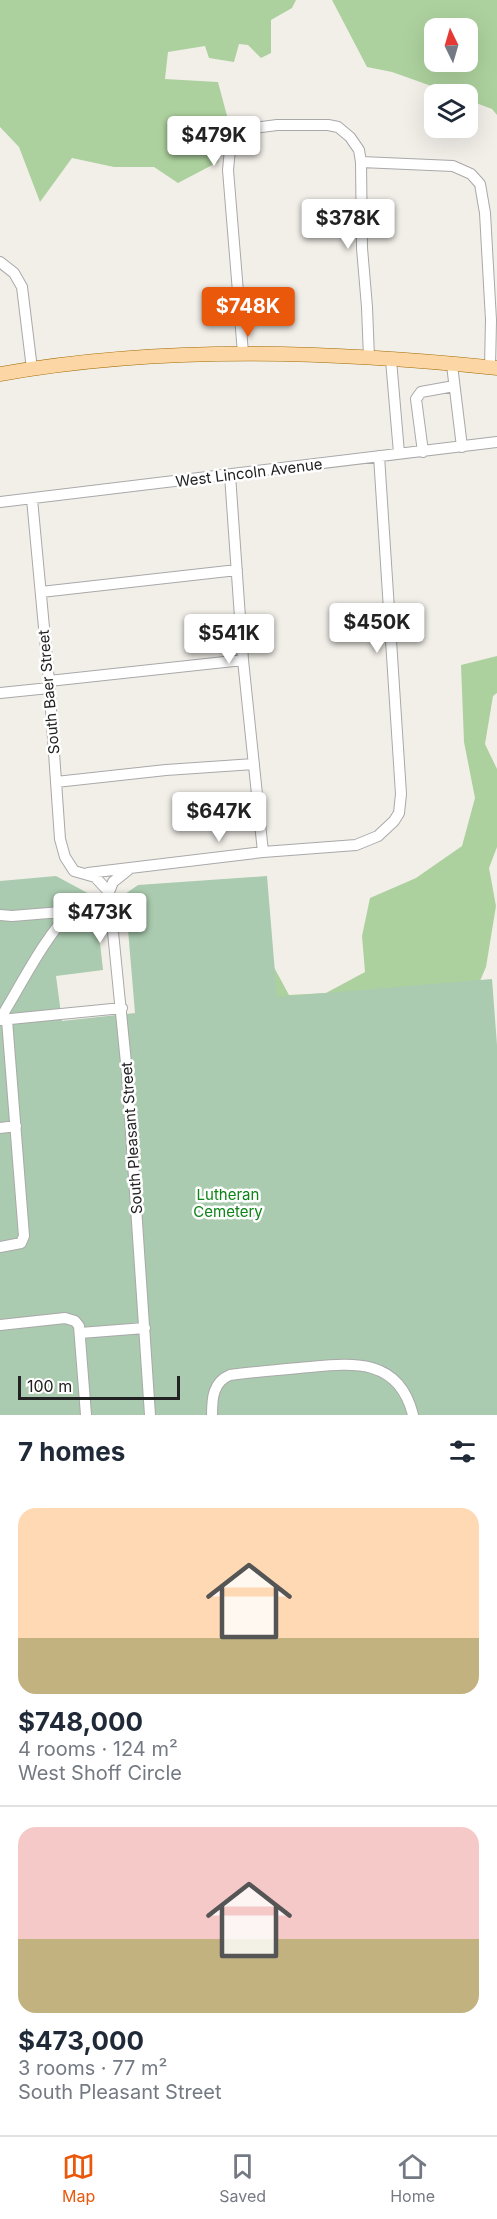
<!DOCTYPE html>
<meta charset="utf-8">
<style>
:root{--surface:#fff;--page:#f6f6f7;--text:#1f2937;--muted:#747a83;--line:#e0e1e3;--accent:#ea580c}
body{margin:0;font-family:Inter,sans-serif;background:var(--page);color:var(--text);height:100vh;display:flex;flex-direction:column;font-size:22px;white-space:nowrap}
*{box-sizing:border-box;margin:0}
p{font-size:20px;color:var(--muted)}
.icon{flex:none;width:33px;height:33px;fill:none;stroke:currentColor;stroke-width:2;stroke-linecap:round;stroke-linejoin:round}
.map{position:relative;height:1415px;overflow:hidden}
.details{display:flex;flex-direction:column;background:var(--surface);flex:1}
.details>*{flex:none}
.needle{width:39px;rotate:355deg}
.fabs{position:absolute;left:424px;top:18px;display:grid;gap:12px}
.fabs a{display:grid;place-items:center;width:54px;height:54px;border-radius:12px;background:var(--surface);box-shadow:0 6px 24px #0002;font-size:30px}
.scale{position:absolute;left:18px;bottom:15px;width:162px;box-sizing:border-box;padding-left:6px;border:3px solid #222;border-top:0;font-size:16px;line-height:21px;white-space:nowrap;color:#222;-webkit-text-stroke:4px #fff;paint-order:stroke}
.price{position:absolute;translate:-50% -51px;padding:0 14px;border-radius:6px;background:#fff;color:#222;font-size:20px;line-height:39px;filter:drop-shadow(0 2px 3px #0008)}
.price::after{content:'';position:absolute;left:50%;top:36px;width:18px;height:14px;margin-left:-9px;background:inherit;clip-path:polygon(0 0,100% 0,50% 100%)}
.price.active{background:var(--accent);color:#fff}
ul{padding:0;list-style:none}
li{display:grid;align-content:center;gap:12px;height:318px;padding:0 18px}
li+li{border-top:2px solid var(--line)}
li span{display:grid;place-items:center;height:186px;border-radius:18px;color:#555}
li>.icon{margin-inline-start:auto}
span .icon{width:108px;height:108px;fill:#fffc;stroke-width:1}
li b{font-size:26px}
h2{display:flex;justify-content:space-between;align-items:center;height:72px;padding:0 18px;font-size:26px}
.tab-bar{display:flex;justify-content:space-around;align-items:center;height:84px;border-top:2px solid var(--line);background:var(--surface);font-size:16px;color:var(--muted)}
.tab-bar a{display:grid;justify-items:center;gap:3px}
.tab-bar .active{color:var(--accent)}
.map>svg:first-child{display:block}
.forest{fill:#add19e;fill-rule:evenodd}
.cemetery{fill:#aacbaf}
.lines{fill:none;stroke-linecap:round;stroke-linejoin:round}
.minor-casing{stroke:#a9a9a9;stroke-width:12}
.major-casing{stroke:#a06b00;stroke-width:15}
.minor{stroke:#fff;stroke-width:10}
.major{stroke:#fcd6a4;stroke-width:14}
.labels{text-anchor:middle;stroke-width:5;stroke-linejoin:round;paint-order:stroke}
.street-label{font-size:15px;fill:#222;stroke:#fff}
.park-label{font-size:15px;fill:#0c8416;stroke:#fff}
</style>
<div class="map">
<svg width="497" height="1415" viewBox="0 0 497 1415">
<rect width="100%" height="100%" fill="#f2efe9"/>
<!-- forest -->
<path class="forest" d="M0,0H296L292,8L271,20V53L261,58L248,45L239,44L234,62L209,58L205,46L168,52L165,79L218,82L230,127L218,162L178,183L154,167H114L72,158L40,202L19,147L0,127Z
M332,0H497V115L492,109L468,100V94H454L392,72L367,67ZM435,28H468V62H435Z
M497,656V693L493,696L485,744L497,769V847L489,868L496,906L486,967L467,1011L204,1018L269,958L289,995L326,993L365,972L362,936L370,898L416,878L462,846L475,798L464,742L461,665Z"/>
<!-- cemetery -->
<path class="cemetery" d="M56,876L95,897L103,970L56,976L62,1021L135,1013L125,894L138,885L267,876L277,997L492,979L497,1045V1415H0V881Z"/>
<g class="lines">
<!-- minor casing -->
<g class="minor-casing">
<path id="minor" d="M361,162L453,166L471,174L480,184L485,213L491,320L490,367
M0,262L14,273L22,287L32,369
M243,353L228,170L230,149L237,134L246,129L277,125H328L338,127L350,137L359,150L361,162L362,248L367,307L369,358
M391,360L399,453
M452,365L462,447
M423,452L416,399L421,392L454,386
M230,475L243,660L263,852
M32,499L49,681L60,839L65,857L74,871L95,877L109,892L127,1073L150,1415
M0,502L497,442
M41,592L237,570
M49,681L243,660
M0,693L49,688
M56,782L166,770L254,764
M88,873L263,852L356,845L378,836L394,821L399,813L401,794L379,456
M109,892L113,882L128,870
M0,915L12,916L110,908
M0,1019C20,987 45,936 72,910
M0,1020L122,1008
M0,1128L16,1126
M0,1247L21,1243L24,1236L7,1020
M0,1325L65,1318L75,1321L79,1326L86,1415
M80,1333L145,1328
M212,1415C212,1398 213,1382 230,1375C253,1372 276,1370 299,1368C347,1364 398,1354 413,1415"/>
</g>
<!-- major casing -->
<g class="major-casing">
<path id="major" d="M0,374C164,345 332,351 497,368"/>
</g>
<!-- minor -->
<use href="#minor" class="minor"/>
<!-- major -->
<use href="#major" class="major"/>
</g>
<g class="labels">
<!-- street labels -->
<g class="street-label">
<text transform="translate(249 473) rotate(-7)" y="5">West Lincoln Avenue</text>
<text transform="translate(49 692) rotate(-95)" y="5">South Baer Street</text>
<text transform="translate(132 1138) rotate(-94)" y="5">South Pleasant Street</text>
</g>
<!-- park labels -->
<g class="park-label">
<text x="228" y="1200">Lutheran<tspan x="228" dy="17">Cemetery</tspan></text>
</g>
</g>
</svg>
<div class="fabs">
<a><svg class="needle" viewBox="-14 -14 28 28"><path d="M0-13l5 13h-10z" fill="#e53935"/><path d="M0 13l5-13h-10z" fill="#747a83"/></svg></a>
<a><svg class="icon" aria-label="layers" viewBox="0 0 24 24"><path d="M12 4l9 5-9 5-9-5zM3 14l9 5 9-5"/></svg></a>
</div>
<div class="scale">100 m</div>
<b class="price" style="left:214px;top:167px">$479K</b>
<b class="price" style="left:348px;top:250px">$378K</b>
<b class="price active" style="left:248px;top:338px">$748K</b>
<b class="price" style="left:377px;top:654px">$450K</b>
<b class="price" style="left:229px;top:665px">$541K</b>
<b class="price" style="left:219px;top:843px">$647K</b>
<b class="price" style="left:100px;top:944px">$473K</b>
</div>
<section class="details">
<h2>7 homes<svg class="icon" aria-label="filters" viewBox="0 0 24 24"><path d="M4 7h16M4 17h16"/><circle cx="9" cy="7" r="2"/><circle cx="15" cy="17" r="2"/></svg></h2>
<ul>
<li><span style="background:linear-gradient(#ffd9b3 70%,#c2b280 0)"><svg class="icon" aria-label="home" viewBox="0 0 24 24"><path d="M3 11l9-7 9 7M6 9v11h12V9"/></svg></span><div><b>$748,000</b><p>4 rooms · 124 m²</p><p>West Shoff Circle</p></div></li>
<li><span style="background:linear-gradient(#f6c9c9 60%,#c2b280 0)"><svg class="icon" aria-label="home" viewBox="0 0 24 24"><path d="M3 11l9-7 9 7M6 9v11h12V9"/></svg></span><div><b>$473,000</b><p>3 rooms · 77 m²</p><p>South Pleasant Street</p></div></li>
</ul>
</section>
<nav class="tab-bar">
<a class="active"><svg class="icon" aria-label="map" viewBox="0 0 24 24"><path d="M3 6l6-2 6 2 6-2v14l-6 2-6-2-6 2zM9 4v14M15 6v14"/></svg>Map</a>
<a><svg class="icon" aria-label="saved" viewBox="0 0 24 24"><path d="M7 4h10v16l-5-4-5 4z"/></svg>Saved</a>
<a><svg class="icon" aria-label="home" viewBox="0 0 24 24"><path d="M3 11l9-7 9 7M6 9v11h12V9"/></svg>Home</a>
</nav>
